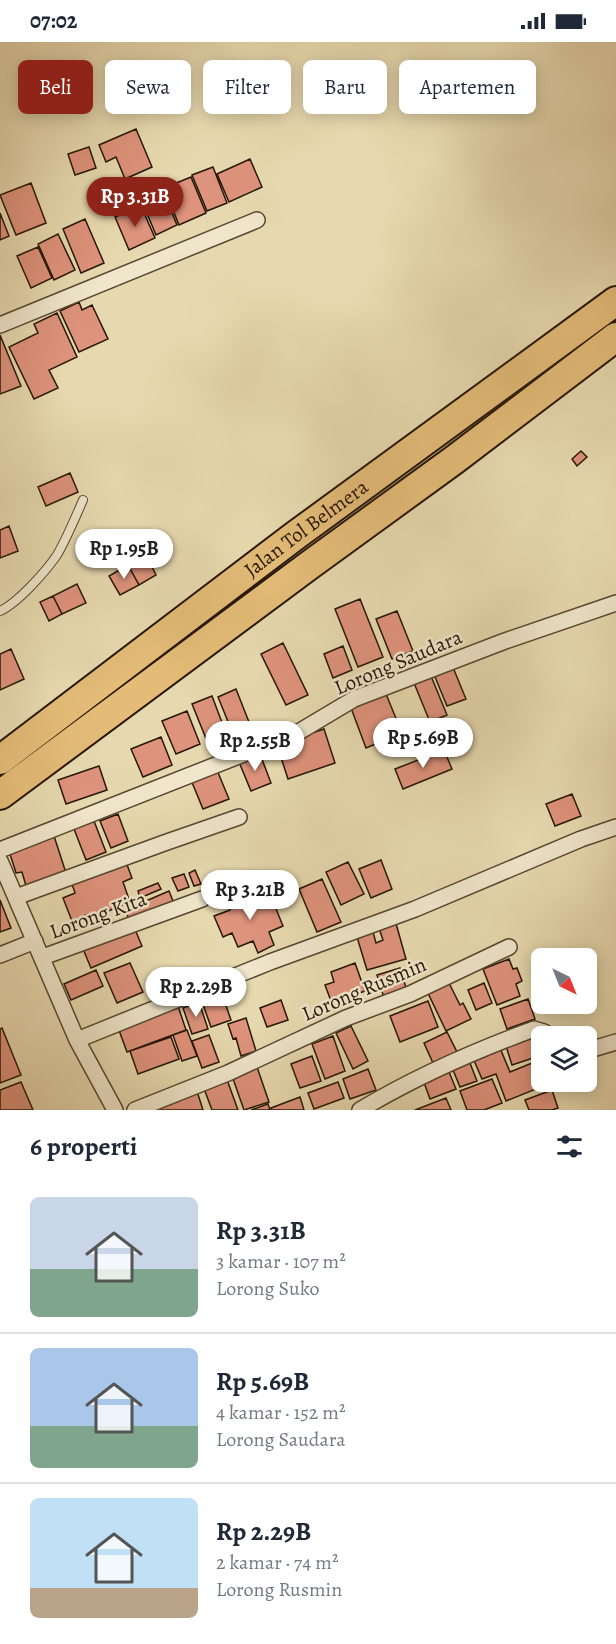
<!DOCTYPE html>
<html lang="id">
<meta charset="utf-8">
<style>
:root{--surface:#fff;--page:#f6f6f7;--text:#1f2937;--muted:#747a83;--line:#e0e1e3;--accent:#8f2418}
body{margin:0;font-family:Alegreya,serif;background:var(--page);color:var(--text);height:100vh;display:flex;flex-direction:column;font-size:22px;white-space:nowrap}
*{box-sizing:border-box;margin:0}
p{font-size:20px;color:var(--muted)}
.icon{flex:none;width:33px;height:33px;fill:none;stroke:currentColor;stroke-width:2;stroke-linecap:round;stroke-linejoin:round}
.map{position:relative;height:1068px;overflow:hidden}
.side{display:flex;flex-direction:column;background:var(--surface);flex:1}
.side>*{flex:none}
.top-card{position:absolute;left:18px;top:18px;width:580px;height:54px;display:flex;gap:12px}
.needle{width:39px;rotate:137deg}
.buttons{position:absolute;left:531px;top:906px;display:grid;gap:12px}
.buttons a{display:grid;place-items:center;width:66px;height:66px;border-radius:9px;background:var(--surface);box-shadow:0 3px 15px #0003;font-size:30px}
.price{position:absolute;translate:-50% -51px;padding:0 14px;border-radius:21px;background:#fff;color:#222;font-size:20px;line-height:39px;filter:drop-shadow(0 2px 3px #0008)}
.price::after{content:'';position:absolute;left:50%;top:36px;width:18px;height:14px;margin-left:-9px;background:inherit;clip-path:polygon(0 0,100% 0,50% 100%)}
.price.current{background:var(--accent);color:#fff}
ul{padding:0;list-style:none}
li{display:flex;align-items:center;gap:18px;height:150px;padding:0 30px}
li+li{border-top:2px solid var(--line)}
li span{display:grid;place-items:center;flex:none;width:168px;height:120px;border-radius:9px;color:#555}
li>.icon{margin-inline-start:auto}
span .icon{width:72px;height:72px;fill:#fffc;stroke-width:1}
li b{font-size:26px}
h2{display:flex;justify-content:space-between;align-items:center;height:72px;padding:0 30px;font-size:26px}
.chip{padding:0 21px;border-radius:9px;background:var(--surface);box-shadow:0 3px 15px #0003;font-size:21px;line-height:54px}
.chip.current{background:var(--accent);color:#fff}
.status{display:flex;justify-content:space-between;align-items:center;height:42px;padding:0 30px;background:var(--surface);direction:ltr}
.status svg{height:16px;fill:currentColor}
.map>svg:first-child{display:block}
.building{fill:#de937c;stroke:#261606;stroke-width:1.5}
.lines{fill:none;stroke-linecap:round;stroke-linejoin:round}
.service-casing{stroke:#564730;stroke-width:10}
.minor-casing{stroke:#564730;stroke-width:18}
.motorway-casing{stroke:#261606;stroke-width:32}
.service{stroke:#efe6cb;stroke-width:8}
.minor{stroke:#efe6cb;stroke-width:15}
.motorway{stroke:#e4bc78;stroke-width:28}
.labels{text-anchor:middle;stroke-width:5;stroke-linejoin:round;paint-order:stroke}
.street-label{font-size:21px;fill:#261606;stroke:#efe6cb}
</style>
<div class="status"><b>07:02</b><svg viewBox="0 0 49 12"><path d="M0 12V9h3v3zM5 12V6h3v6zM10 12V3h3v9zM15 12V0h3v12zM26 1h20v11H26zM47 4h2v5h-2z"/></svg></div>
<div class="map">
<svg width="616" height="1068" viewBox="0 0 616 1068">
<rect width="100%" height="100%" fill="#e7d9af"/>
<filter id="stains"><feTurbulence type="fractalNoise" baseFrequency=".00333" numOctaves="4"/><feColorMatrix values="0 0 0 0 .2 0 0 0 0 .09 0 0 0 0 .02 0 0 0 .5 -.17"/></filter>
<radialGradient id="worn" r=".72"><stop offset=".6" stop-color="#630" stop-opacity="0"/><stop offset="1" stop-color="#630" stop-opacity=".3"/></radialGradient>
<!-- building -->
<path class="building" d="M136,87L152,125L125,137L116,115L106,120L99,103Z
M89,105L96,126L75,133L68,112Z
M250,117L262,145L229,160L217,132Z
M213,125L227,161L207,169L192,133Z
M191,135L206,171L179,183L164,146Z
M31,141L46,181L16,193L0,153Z
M162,147L177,183L156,193L141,157Z
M141,164L155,196L129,208L115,175Z
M0,171L9,194L0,198Z
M85,177L104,221L81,231L63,187Z
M58,192L75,228L54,238L38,202Z
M38,205L52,236L31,246L17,214Z
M79,260L82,268L92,263L108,297L79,310L60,269Z
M57,271L77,315L49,328L58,346L34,357L9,305L38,291L34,282Z
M0,293L21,344L0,352Z
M581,409L587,415L577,424L572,417Z
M70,431L78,450L46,464L38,445Z
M9,484L18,509L0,516V488Z
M146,513L156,533L139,543L128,523Z
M128,523L139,543L120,553L109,534Z
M77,542L86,561L62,572L53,554Z
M53,554L62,572L49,579L40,560Z
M360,557L383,615L358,625L335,567Z
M397,569L413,609L392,617L376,577Z
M283,601L308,653L286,663L261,612Z
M343,604L352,628L333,636L324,612Z
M11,607L24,637L0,648V612Z
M452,623L466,657L447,664L433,630Z
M431,634L447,673L430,680L414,641Z
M236,647L249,680L231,687L218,655Z
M386,652L402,691L366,706L351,666Z
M212,654L226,691L207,699L192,662Z
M187,669L200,702L176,712L162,679Z
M324,687L335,721L288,737L277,703Z
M161,695L172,723L143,735L131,707Z
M444,708L452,727L403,747L395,727Z
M260,712L271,741L251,749L239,720Z
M99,724L107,748L66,762L58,738Z
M217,728L229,757L203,767L191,738Z
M572,752L581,774L555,784L546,762Z
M118,772L128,799L111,806L100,779Z
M94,779L106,810L86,818L74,787Z
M54,794L67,834L27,847L22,830L16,831L9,809Z
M381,818L392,847L371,856L359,827Z
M126,820L132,836L123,840L130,860L91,876L89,872L72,879L63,856L75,851L72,842Z
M348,820L364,852L341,863L326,830Z
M195,828L201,842L194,844L189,831Z
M184,832L189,845L178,849L172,836Z
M322,837L341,880L317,890L299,847Z
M158,841L161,847L140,856L138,849Z
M240,848L246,862L270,852L283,884L269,890L274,903L258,911L253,899L238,905L232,891L223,895L214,874L230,868L225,855Z
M169,849L175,864L131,882L125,868Z
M0,858L11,886L0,890Z
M395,878L406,917L367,928L357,895L373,890L376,901L383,898L378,883Z
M134,885L142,904L91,926L83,907Z
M509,917L513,927L517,926L522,939L516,942L520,954L497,963L483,927Z
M130,921L143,950L117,961L104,931Z
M355,921L365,949L341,958L340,956L331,959L325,943L334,940L331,930Z
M400,926L407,949L384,956L377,933Z
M96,928L103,944L71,958L64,942Z
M448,939L460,963L463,961L471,977L446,989L427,949Z
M484,941L492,961L476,968L468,948Z
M221,949L231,978L211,985L201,957Z
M528,957L535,977L507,987L500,967Z
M281,958L288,978L267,985L260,966Z
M428,959L438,985L400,1000L390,974Z
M199,960L208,987L192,992L183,966Z
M177,961L186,988L127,1010L117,983Z
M246,976L256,1009L241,1014L236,996L233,997L228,982Z
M351,984L368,1019L353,1027L336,991Z
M2,986L21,1033L0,1041V987Z
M187,988L197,1014L182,1019L173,993Z
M538,989L542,998V1013L512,1023L505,1001Z
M447,990L457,1010L433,1021L424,1001Z
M209,993L219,1020L202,1026L192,999Z
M333,994L345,1029L325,1037L312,1002Z
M171,995L179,1017L138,1032L130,1009Z
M500,1006L510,1030L537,1019L542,1032V1040H544L546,1043L506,1059L496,1032L482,1037L473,1016Z
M312,1014L321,1039L300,1046L291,1022Z
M468,1016L477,1039L460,1045L451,1023Z
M257,1025L269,1060L244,1068L232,1034Z
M447,1025L456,1047L430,1057L422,1035Z
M368,1027L376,1048L350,1057L343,1037Z
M226,1035L238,1068H212L203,1044Z
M492,1037L502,1061L484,1068H467L460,1049Z
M21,1040L33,1068H0V1048Z
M338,1040L344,1056L314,1067L308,1051Z
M196,1046L203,1068H155L153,1062Z
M552,1048L558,1066L552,1068H529L525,1058Z
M300,1055L304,1068H272L271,1066Z
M446,1056L451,1068H415Z
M268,1062L270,1068H251Z"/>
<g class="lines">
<!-- service casing -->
<g class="service-casing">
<path id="service" d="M0,569C18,561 46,529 57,513C67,496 75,476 83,458"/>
</g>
<!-- minor casing -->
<g class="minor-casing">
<path id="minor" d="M0,283L257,178
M0,808L297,691L354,657L505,599L616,561
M0,819L77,998L115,1068
M16,855L167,800L239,775
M0,913L35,899
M43,915L202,857
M77,998L270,920L415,867L581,797L616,785
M586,1009L616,1000
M135,1068L228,1031L346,976L410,952L509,905
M360,1068C415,1035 474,1009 534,987L544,990L549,994"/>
</g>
<!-- motorway casing -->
<g class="motorway-casing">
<g id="motorway">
<path id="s1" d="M0,718L296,493L616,259"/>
<path d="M0,753L311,522L454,418L616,295"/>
</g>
</g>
<!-- service -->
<use href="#service" class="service"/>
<!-- minor -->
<use href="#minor" class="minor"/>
<!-- motorway -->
<use href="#motorway" class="motorway"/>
</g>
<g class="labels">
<!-- street labels -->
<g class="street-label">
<text dy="7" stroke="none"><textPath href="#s1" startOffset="384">Jalan Tol Belmera</textPath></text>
<text transform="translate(398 620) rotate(-23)" y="7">Lorong Saudara</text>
<text transform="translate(98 873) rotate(-20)" y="7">Lorong Kita</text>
<text transform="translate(364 947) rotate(-23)" y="7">Lorong Rusmin</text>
</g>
</g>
<rect width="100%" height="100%" filter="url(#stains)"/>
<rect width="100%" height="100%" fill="url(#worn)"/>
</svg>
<div class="buttons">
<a><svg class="needle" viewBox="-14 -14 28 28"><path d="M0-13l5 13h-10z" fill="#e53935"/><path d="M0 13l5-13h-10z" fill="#747a83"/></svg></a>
<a><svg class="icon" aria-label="layers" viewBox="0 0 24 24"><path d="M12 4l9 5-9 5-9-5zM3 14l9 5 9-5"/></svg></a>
</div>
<b class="price current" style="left:135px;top:186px">Rp 3.31B</b>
<b class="price" style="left:124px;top:538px">Rp 1.95B</b>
<b class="price" style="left:423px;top:727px">Rp 5.69B</b>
<b class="price" style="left:255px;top:730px">Rp 2.55B</b>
<b class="price" style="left:250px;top:879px">Rp 3.21B</b>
<b class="price" style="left:196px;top:976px">Rp 2.29B</b>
<div class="top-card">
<a class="chip current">Beli</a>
<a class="chip">Sewa</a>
<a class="chip">Filter</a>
<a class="chip">Baru</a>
<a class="chip">Apartemen</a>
</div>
</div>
<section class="side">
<h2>6 properti<svg class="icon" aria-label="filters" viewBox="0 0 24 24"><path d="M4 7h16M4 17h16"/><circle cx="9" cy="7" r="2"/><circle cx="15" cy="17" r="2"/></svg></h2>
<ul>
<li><span style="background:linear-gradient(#c9d6e8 60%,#7fa58c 0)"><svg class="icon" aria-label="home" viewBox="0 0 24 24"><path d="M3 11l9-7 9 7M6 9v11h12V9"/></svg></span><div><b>Rp 3.31B</b><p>3 kamar · 107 m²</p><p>Lorong Suko</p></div></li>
<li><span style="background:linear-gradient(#a9c7e8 65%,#7fa58c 0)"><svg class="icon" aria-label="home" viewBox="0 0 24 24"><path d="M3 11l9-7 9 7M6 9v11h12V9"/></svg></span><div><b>Rp 5.69B</b><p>4 kamar · 152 m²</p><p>Lorong Saudara</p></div></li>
<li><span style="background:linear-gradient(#bfe0f5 75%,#b9a48a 0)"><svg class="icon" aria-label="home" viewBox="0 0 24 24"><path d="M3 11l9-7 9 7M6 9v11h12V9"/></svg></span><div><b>Rp 2.29B</b><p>2 kamar · 74 m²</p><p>Lorong Rusmin</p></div></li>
</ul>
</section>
